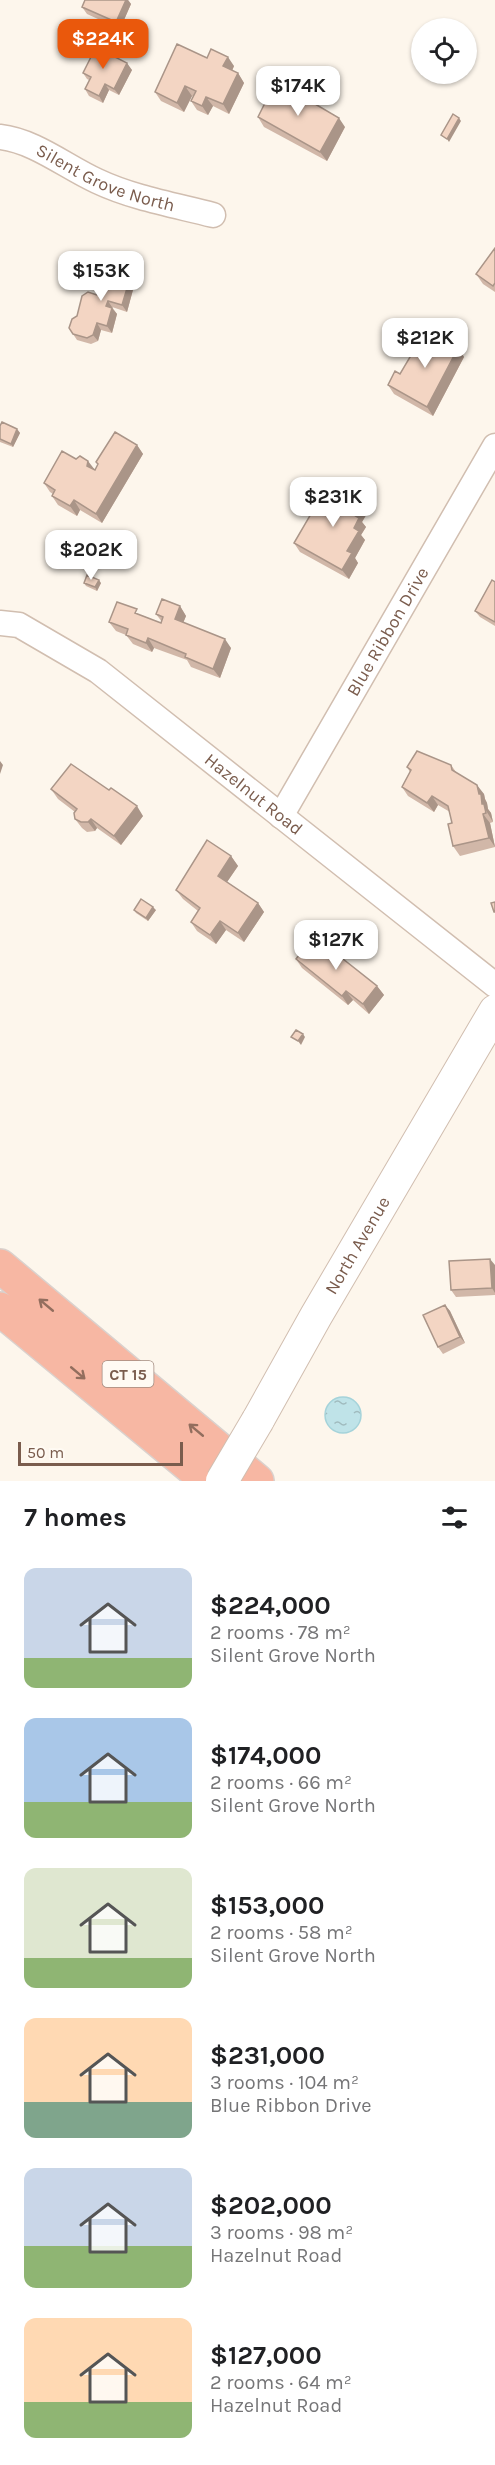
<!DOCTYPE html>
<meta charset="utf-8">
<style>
:root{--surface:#fff;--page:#f6f6f6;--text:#202124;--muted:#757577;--accent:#ea580c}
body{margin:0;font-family:Karla,sans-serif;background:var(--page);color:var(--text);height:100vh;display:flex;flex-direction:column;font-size:22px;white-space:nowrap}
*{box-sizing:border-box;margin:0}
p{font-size:20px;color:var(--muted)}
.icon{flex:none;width:33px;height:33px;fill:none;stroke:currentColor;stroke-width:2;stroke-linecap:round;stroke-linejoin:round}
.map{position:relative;height:1481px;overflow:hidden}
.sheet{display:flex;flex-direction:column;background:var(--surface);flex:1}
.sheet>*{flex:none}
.controls{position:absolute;left:411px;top:18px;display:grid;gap:12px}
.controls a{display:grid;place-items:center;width:66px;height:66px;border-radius:50%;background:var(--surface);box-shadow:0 2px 4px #0004;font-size:30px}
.scale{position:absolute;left:18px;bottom:15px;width:165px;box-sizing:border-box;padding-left:6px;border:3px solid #7a5c4d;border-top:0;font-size:16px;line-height:21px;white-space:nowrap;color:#7a5c4d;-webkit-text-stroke:4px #fffaf3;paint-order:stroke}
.price{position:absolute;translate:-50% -51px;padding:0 14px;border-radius:12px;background:#fff;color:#222;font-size:20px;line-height:39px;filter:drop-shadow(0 2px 3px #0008)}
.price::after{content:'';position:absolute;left:50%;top:36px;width:18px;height:14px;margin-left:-9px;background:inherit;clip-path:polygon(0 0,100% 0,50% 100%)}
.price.on{background:var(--accent);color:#fff}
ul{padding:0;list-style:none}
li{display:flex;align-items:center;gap:18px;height:150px;padding:0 24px}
li span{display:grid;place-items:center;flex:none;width:168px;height:120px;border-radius:12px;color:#555}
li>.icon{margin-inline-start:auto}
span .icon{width:72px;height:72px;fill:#fffc;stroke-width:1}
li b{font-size:26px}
h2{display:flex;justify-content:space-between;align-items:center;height:72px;padding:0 24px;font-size:26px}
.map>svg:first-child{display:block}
.water{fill:url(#water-ripples);stroke:#a5d3da;stroke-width:1.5}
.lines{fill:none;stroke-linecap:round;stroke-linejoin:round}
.minor-casing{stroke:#d1beb0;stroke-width:27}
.tertiary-casing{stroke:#d1beb0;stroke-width:34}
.motorway-casing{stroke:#dad1cd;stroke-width:36}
.minor{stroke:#fff;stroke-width:24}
.tertiary{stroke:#fff;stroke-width:32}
.motorway{stroke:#f7b7a3;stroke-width:33}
.tertiary-bridge-casing{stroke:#d1beb0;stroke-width:34;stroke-linecap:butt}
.tertiary-bridge{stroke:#fff;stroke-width:32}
.wall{fill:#d1b7a8}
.shaded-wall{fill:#aa9588}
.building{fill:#f3d5c3;stroke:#aa9588;stroke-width:1.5}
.oneway{stroke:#936e5e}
.labels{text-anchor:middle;stroke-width:6;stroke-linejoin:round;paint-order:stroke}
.shield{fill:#fffaf3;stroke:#a28b7f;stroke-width:1.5}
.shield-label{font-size:16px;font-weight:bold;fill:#7a5c4d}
.street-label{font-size:18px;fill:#7a5c4d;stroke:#fffaf3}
</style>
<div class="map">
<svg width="495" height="1481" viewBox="0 0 495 1481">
<defs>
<pattern id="water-ripples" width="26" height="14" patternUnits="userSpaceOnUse" patternTransform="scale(1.5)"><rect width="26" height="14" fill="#bfe3e8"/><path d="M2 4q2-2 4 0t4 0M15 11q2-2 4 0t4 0" fill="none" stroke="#a0bbbe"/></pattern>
</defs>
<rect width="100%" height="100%" fill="#fdf6ec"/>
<!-- water -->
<path class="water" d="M325 1415a18 18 0 1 1 36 0a18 18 0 1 1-36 0Z"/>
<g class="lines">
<!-- minor casing -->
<g class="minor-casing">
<g id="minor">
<path id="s1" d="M0,137C35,141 66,167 97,181C133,198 174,205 213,215"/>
<path id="s2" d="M0,623L19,625L98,671L495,985"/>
<path id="s3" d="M281,816L495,446"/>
</g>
</g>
<!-- tertiary casing -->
<g class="tertiary-casing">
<g id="tertiary">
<path id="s4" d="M258,1420L316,1316L495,1011"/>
</g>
</g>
<!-- motorway casing -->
<g class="motorway-casing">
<path id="motorway" d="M0,1266L257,1481
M0,1309L208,1481"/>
</g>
<!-- minor -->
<use href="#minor" class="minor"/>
<!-- tertiary -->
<use href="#tertiary" class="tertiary"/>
<!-- motorway -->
<use href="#motorway" class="motorway"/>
<!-- tertiary-bridge casing -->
<g class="tertiary-bridge-casing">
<path id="tertiary-bridge" d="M222,1481L258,1420"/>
</g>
<!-- tertiary-bridge -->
<use href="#tertiary-bridge" class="tertiary-bridge"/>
</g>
<!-- wall -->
<path class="wall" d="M85,0H128L131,4L120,29L87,14L82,7Z
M116,56L115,57L132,70L119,95L109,90L103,103L89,96L85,89L89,80L87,79L83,73Z
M207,58L234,66L232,71L238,73L244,83L229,114L213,106L208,115L197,110L191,101L193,96H192L184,112L161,101L155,92Z
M258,117L345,127L327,161L264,127Z
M495,248V292L483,284L476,274Z
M133,268L137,275L127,312L112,307L117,314L112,333L101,330L98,341L91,344L77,340L73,334L77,316L97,295L112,275Z
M458,348L464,357L433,416L394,394L388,385L400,374Z
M0,426L17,429L20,433L13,447L0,442Z
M137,445L143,454L102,523L80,510L77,516L58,505L52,496L53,494L50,492L44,483L95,470L98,465L96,462Z
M366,496L372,505L362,522L366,527L361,535L365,540L355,558L358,563L349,579L300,552L294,543L326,513Z
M495,582V626L480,617L475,611Z
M84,583H101L97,591L86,586Z
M180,606L186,616L183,623L231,648L220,678L191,667L187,660L154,648L152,652L133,644L126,635L116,631L109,622L141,615L161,623L162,622L156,614Z
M451,765L456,772L484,794L485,799L487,803L488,809L491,813L493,822L490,823L495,847L460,856L453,846L452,823L450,812L438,805L434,812L408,796L402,787L410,772L407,767Z
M51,789L143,816L121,845L97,828L95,831L87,832L82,828L75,819V812L58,799Z
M231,856L238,866L227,882L258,903L264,912L244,942L226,930L216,944L197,931L191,922L198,911L183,899L176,890Z
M134,910H156L148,921L136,913Z
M296,959L377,986L384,995L369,1014L353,1000L348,1005L302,968Z
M495,1265V1295L456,1297L451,1290Z
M445,1305L450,1311L465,1343L443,1354L438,1347Z"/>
<!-- shaded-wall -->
<path class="shaded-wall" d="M126,0H128L131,4L120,29L116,22Z
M111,50L116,56L114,61L109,54Z
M228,57L234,66L230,75L223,66Z
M127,63L132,70L119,95L114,89Z
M238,73L244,83L229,114L223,104Z
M105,84L109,90L103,103L99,96Z
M185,86L192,96L184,112L177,103Z
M206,97L213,106L208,115L202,106Z
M339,118L345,127L327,161L320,152Z
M459,118L461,121L449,142L447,139Z
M133,268L137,275L127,312L122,305Z
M108,301L112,307L111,312L106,306Z
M112,308L117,314L112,333L107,326Z
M97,323L101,330L98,341L93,335Z
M458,348L464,357L433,416L427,407Z
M17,429L20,433L13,447L11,444Z
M137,445L143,454L102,523L96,514Z
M88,461L95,470L87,466Z
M366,496L372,505L362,522L366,527L361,535L365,540L355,558L358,563L349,579L342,570L354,528V515Z
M74,500L80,510L77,516L70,506Z
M99,580L101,583L97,591L95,587Z
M180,606L186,616L181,628L175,619Z
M148,638L154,648L152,652L146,643Z
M225,639L231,648L220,678L213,669Z
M0,761L3,765L0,774Z
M477,785L484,794L485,799L487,803L488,809L491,813L493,822L482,804Z
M432,796L438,805L434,812L427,803Z
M137,806L143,816L121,845L114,836Z
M483,814L490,823L495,847L489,838Z
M91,819L97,828L95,831L88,822Z
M231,856L238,866L225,885L218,876Z
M258,903L264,912L244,942L238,933Z
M153,907L156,910L148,921L146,918Z
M220,921L226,930L216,944L210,935Z
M377,986L384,995L369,1014L363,1004Z
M346,991L353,1000L348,1005L342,996Z
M303,1034L305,1037L301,1045L298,1041Z
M490,1259L495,1265V1293L492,1288Z
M445,1305L450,1311L465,1343L460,1337Z"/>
<!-- building -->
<path class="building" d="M85,0H126L116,22L82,7Z
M98,43L111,50L109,54L127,63L114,89L105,84L99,96L85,89L91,77L83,73Z
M177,44L207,58L211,49L228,57L223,66L238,73L223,104L206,97L202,106L191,101L196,91L185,86L177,103L155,92Z
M276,81L339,118L320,152L258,117Z
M453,114L459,118L447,139L441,135Z
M495,248V283L493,286L476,274Z
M115,263L133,268L122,305L108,301L106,306L112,308L107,326L97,323L93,335L87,338L73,334L69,328L72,319L77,316L82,296L88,292L97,295L103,273L112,275Z
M426,330L458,348L427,407L388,385L395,371L400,374Z
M2,422L17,429L11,444L0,439V426Z
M115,432L137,445L96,514L74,500L70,506L52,496L55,490L44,483L62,451L76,459L80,456L88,461L87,466L95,470L98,464L96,462Z
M344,483L366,496L354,515L359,518L354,528L359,531L347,551L352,553L342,570L294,543L315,507L326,513Z
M87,575L99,580L95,587L84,583Z
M492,580L495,582V622L475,611Z
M162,599L180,606L175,619L225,639L213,669L185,657L186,654L148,638L146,643L126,635L128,629L109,622L117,602L137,609L135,613L161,623L163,617L156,614Z
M417,751L451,765L452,770L477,785L479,794H481L482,804H484L486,813L483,814L489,838L453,846L448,824L452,823L448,806L432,796L427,803L402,787L411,770L407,767Z
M71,764L109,790L111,788L137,806L114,836L91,819L88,822H81L75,819L74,813L77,809L51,789Z
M207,840L231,856L218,876L258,903L238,933L220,921L210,935L191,922L200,908L176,890Z
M141,899L153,907L146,918L134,910Z
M495,902V912H494L491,903Z
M314,936L377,986L363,1004L346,991L342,996L296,959Z
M296,1030L303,1034L298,1041L291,1037Z
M490,1259L492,1288L451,1290L449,1261Z
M445,1305L460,1337L438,1347L423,1315Z"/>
<!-- one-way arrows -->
<defs><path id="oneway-shaft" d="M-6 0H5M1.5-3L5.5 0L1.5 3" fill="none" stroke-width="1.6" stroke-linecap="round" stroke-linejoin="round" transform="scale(1.5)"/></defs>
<g class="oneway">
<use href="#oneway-shaft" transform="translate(46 1305) rotate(-140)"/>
<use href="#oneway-shaft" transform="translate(78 1373) rotate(40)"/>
<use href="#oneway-shaft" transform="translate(196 1430) rotate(-140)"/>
</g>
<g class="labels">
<!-- shield labels -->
<rect class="shield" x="102.5" y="1361" width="51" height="26" rx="4.5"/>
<g class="shield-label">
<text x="128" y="1380">CT 15</text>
</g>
<!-- street labels -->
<g class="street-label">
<text dy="6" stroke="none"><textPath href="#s1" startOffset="114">Silent Grove North</textPath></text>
<text dy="6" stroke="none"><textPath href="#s3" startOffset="213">Blue Ribbon Drive</textPath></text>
<text dy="6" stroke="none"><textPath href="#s2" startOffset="309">Hazelnut Road</textPath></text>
<text dy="6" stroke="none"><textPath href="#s4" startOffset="201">North Avenue</textPath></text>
</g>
</g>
</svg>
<div class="controls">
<a><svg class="icon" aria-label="locate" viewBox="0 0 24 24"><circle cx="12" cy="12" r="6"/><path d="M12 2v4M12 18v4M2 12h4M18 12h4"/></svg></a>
</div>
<div class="scale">50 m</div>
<b class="price on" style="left:103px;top:70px">$224K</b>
<b class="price" style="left:298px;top:117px">$174K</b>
<b class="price" style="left:101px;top:302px">$153K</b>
<b class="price" style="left:425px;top:369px">$212K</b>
<b class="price" style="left:333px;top:528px">$231K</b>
<b class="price" style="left:91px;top:581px">$202K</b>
<b class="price" style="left:336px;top:971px">$127K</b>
</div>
<section class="sheet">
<h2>7 homes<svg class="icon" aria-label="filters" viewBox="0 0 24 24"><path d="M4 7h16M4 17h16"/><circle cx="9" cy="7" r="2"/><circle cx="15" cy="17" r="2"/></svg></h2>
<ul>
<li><span style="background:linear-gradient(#c9d6e8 75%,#8fb573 0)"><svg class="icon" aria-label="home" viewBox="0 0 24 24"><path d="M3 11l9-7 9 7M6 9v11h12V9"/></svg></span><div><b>$224,000</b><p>2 rooms · 78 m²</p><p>Silent Grove North</p></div></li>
<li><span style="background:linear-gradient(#a9c7e8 70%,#8fb573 0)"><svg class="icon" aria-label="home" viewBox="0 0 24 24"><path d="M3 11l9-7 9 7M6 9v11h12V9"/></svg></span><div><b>$174,000</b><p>2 rooms · 66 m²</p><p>Silent Grove North</p></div></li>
<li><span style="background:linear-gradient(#dfe7d0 75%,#8fb573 0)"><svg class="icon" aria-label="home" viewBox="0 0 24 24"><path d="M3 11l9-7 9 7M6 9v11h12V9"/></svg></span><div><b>$153,000</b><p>2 rooms · 58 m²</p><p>Silent Grove North</p></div></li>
<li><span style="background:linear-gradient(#ffd9b3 70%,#7fa58c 0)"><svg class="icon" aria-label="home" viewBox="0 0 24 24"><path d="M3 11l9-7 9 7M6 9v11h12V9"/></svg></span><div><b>$231,000</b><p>3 rooms · 104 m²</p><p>Blue Ribbon Drive</p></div></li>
<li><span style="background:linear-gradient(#c9d6e8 65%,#8fb573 0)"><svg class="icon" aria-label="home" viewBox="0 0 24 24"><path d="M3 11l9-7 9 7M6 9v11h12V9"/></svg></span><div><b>$202,000</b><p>3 rooms · 98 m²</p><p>Hazelnut Road</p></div></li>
<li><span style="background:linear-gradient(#ffd9b3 70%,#8fb573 0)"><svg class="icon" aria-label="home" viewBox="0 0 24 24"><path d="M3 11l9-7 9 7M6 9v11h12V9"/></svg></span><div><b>$127,000</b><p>2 rooms · 64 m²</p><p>Hazelnut Road</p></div></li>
</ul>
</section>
